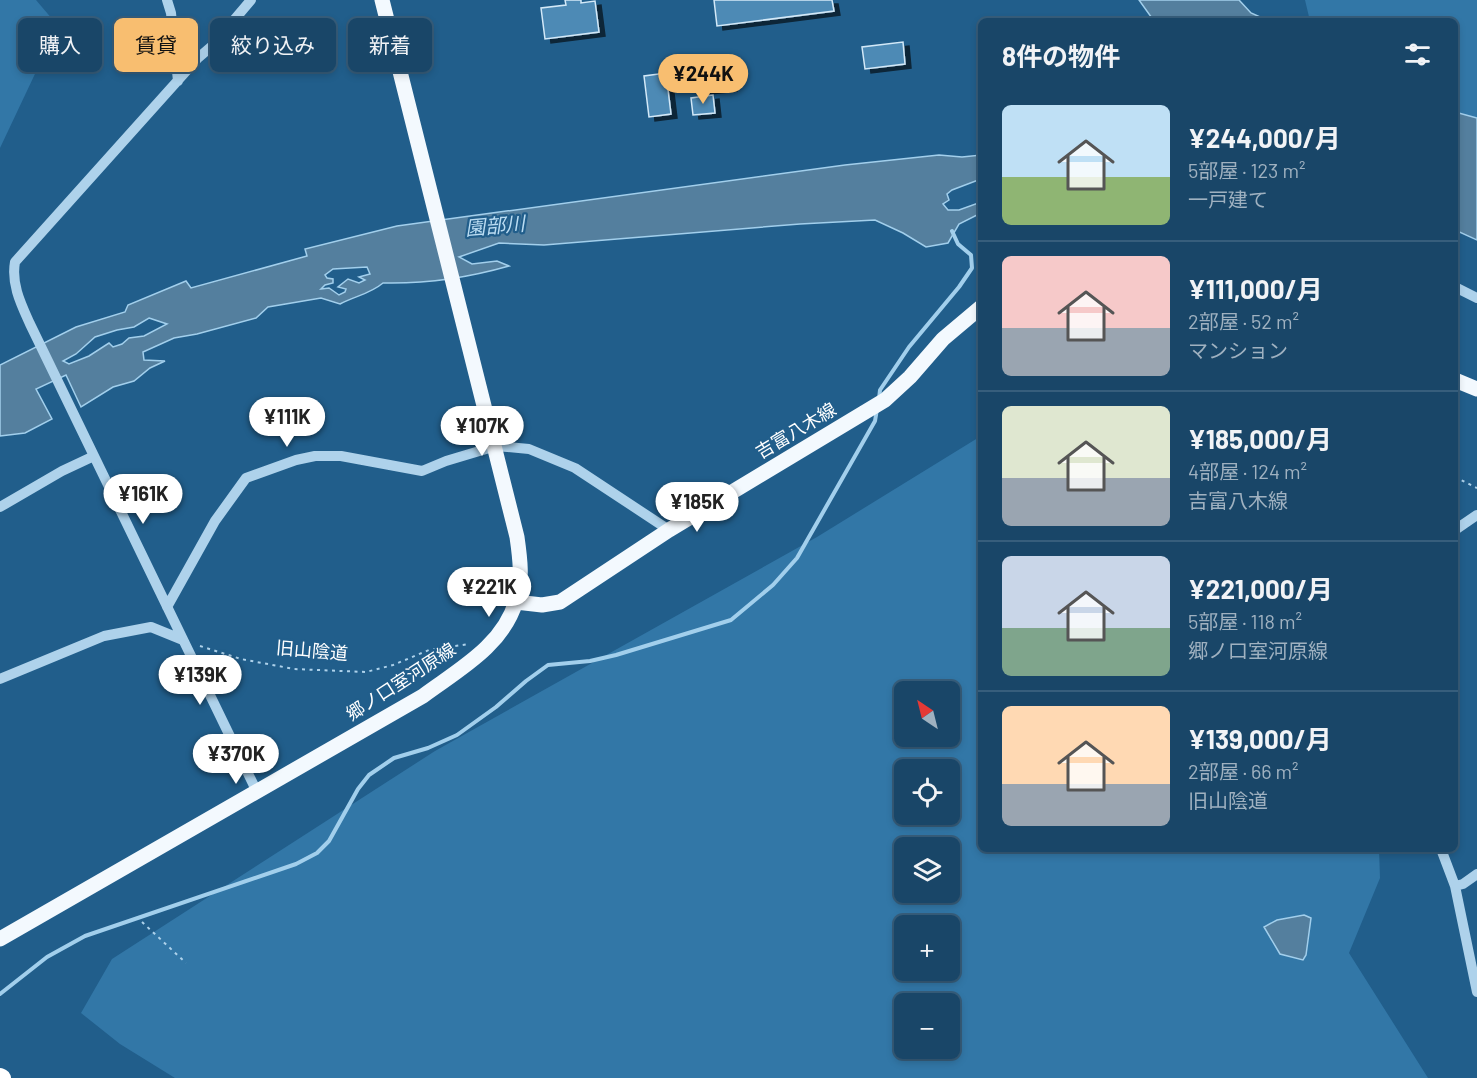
<!DOCTYPE html>
<html lang="ja">
<meta charset="utf-8">
<style>
:root{--surface:#194668;--page:#265071;--text:#f1f3f6;--muted:#9fb1c0;--line:#375e7c;--accent:#f8be70}
body{margin:0;font-family:Barlow,"Noto Sans JP",sans-serif;background:var(--page);color:var(--text);height:100vh;display:flex;flex-direction:column;font-size:22px;white-space:nowrap}
*{box-sizing:border-box;margin:0}
p{font-size:20px;color:var(--muted)}
.icon{flex:none;width:33px;height:33px;fill:none;stroke:currentColor;stroke-width:2;stroke-linecap:round;stroke-linejoin:round}
.map{position:relative;flex:1;overflow:hidden}
.sheet{position:absolute;left:978px;top:18px;width:480px;height:834px;display:flex;flex-direction:column;background:var(--surface);border-radius:9px;box-shadow:0 3px 9px #0003,0 0 0 2px var(--line)}
.sheet>*{flex:none}
.banner{position:absolute;left:18px;top:18px;width:570px;height:54px;display:flex;gap:12px}
.needle{width:39px;rotate:325deg}
.fabs{position:absolute;left:894px;top:681px;display:grid;gap:12px}
.fabs a{display:grid;place-items:center;width:66px;height:66px;border-radius:9px;background:var(--surface);box-shadow:0 3px 9px #0003,0 0 0 2px var(--line);font-size:30px}
.price{position:absolute;translate:-50% -51px;padding:0 14px;border-radius:21px;background:#fff;color:#222;font-size:20px;line-height:39px;filter:drop-shadow(0 2px 3px #0008)}
.price::after{content:'';position:absolute;left:50%;top:36px;width:18px;height:14px;margin-left:-9px;background:inherit;clip-path:polygon(0 0,100% 0,50% 100%)}
.price.active{background:var(--accent);color:#111}
ul{padding:0;list-style:none}
li{display:flex;align-items:center;gap:18px;height:150px;padding:0 24px}
li+li{border-top:2px solid var(--line)}
li span{display:grid;place-items:center;flex:none;width:168px;height:120px;border-radius:9px;color:#555}
li>.icon{margin-inline-start:auto}
span .icon{width:72px;height:72px;fill:#fffc;stroke-width:1}
li b{font-size:26px}
h2{display:flex;justify-content:space-between;align-items:center;height:72px;padding:0 24px;font-size:26px}
.tag{padding:0 21px;border-radius:9px;background:var(--surface);box-shadow:0 3px 9px #0003,0 0 0 2px var(--line);font-size:21px;line-height:54px}
.tag.active{background:var(--accent);color:#111}
.map>svg:first-child{display:block}
.green{fill:#3277a7;fill-rule:evenodd}
.water{fill:#547f9e;stroke:#a2cfec;stroke-width:1.5;fill-rule:evenodd}
.lines{fill:none;stroke-linecap:round;stroke-linejoin:round}
.stream{stroke:#a2cfec;stroke-width:4}
.building{fill:#4e8ab5;stroke:#d3e9f8;stroke-width:1.5;filter:url(#shadow)}
.path{stroke:#aed2eb;stroke-width:2;stroke-dasharray:3 4.5;stroke-linecap:butt}
.minor{stroke:#aed2eb;stroke-width:10}
.major{stroke:#f3f9fe;stroke-width:15}
.highway{stroke:#fff;stroke-width:18}
.labels{text-anchor:middle;stroke-width:4.5;stroke-linejoin:round;paint-order:stroke}
.street-label{font-size:18px;fill:#fff;stroke:#215e8b}
.water-label{font-size:20px;font-style:italic;fill:#badcf2;stroke:#215e8b}
</style>
<div class="map">
<svg width="1477" height="1078" viewBox="0 0 1477 1078">
<defs>
<filter id="shadow"><feDropShadow dx="6" dy="4" stdDeviation="0" flood-color="#0009"/></filter>
</defs>
<rect width="100%" height="100%" fill="#215e8b"/>
<!-- green -->
<path class="green" d="M0,0H36L53,20L51,40L0,148Z
M1305,0H1477V118L1455,112V21H1310Z
M981,436V849H1379L1380,878L1349,953L1428,1078H175L120,1044L81,1013L112,959L435,751L817,537ZM904,692H950V736H904ZM904,770H950V814H904ZM904,848H950V892H904ZM904,926H950V970H904ZM904,1004H950V1048H904Z"/>
<!-- water -->
<path class="water" d="M1139,0H1239L1251,13L1269,21H1154Z
M1455,112L1477,118V240L1455,230Z
M939,155L962,157L981,155V179L952,190L947,194L949,200L943,204L948,210H959L981,202V213L959,224L948,243L926,247L903,233L875,220L800,224L544,245L499,243L459,257L472,264L497,261L509,266C467,278 427,284 383,283C370,294 355,296 340,304L321,298L268,307L256,318L197,334L174,338L143,352L144,360L165,361L150,368L134,381L113,387L81,407L66,375L36,389L52,419L25,433L0,436V365L76,327L125,312L128,305L186,281L191,288L307,256L305,249L397,226L845,165ZM367,267L370,274L359,277L365,280L359,283L348,279L338,287L346,289L345,292L339,295L329,288L321,289L325,285L333,283V279L327,278L325,275L333,269ZM149,318L167,324L144,336L129,338L122,344L113,347L109,343L89,356L69,364L63,361L76,354L95,337L117,330L134,327Z
M1304,915L1311,918L1306,955L1303,960L1280,954L1264,927L1277,920Z"/>
<g class="lines">
<!-- stream -->
<path class="stream" d="M879,399L880,390L909,347L959,287L972,268L971,255L958,244L952,231
M0,994L47,957L85,936L296,864L317,853L329,841L358,789L369,775L394,758L428,748L457,735L496,707L526,681L548,665L590,661L616,655L731,620L773,585L797,558L875,421L877,409"/>
</g>
<!-- building -->
<path class="building" d="M565,0H581V3L595,1L599,32L545,39L541,8L566,5Z
M714,0H832L834,11L717,26Z
M903,42L905,64L865,69L862,47Z
M729,69L731,87L696,91L694,73Z
M666,73L671,114L649,117L644,76Z
M713,95L715,113L693,115L691,98Z"/>
<g class="lines">
<!-- path -->
<path class="path" d="M1455,477L1477,488
M200,646L241,659L294,669L366,672L393,665L429,650L469,644
M142,922L186,963"/>
<!-- minor -->
<path class="minor" d="M167,0L171,13L178,81
M251,0L212,46L198,58L15,262C11,284 21,304 30,324L257,792
M1455,287L1477,298
M0,507L62,471L94,456
M1455,530L1477,515
M167,607L215,521L246,478L296,460L315,456H341L422,471L446,461L496,446L529,449L575,468L669,530
M0,679L104,636L151,627L183,640
M1441,849L1455,886L1477,992
M1455,886L1463,884L1477,874"/>
<!-- major -->
<path class="major" d="M1455,380L1477,389
M516,602L542,605L560,602L669,530L885,400L910,377L943,339L981,307
M0,939L423,696C458,670 503,646 516,601C523,580 520,558 517,537L382,0"/>
<!-- highway -->
<path class="highway" d="M0,1077L2,1078"/>
</g>
<g class="labels">
<!-- street labels -->
<g class="street-label">
<text transform="translate(796 431) rotate(-31)" y="6">吉富八木線</text>
<text transform="translate(312 651) rotate(5)" y="6">旧山陰道</text>
<text transform="translate(401 682) rotate(-33)" y="6">郷ノ口室河原線</text>
</g>
<!-- water labels -->
<g class="water-label">
<text transform="translate(495 226) rotate(-5)" y="7">園部川</text>
</g>
</g>
</svg>
<div class="fabs">
<a><svg class="needle" viewBox="-14 -14 28 28"><path d="M0-13l5 13h-10z" fill="#e53935"/><path d="M0 13l5-13h-10z" fill="#9fb1c0"/></svg></a>
<a><svg class="icon" aria-label="locate" viewBox="0 0 24 24"><circle cx="12" cy="12" r="6"/><path d="M12 2v4M12 18v4M2 12h4M18 12h4"/></svg></a>
<a><svg class="icon" aria-label="layers" viewBox="0 0 24 24"><path d="M12 4l9 5-9 5-9-5zM3 14l9 5 9-5"/></svg></a>
<a>+</a>
<a>−</a>
</div>
<b class="price active" style="left:703px;top:105px">¥244K</b>
<b class="price" style="left:287px;top:448px">¥111K</b>
<b class="price" style="left:482px;top:457px">¥107K</b>
<b class="price" style="left:143px;top:525px">¥161K</b>
<b class="price" style="left:697px;top:533px">¥185K</b>
<b class="price" style="left:489px;top:618px">¥221K</b>
<b class="price" style="left:200px;top:706px">¥139K</b>
<b class="price" style="left:236px;top:785px">¥370K</b>
<div class="banner">
<a class="tag">購入</a>
<a class="tag active">賃貸</a>
<a class="tag">絞り込み</a>
<a class="tag">新着</a>
</div>
<section class="sheet">
<h2>8件の物件<svg class="icon" aria-label="filters" viewBox="0 0 24 24"><path d="M4 7h16M4 17h16"/><circle cx="9" cy="7" r="2"/><circle cx="15" cy="17" r="2"/></svg></h2>
<ul>
<li><span style="background:linear-gradient(#bfe0f5 60%,#8fb573 0)"><svg class="icon" aria-label="home" viewBox="0 0 24 24"><path d="M3 11l9-7 9 7M6 9v11h12V9"/></svg></span><div><b>¥244,000/月</b><p>5部屋 · 123 m²</p><p>一戸建て</p></div></li>
<li><span style="background:linear-gradient(#f6c9c9 60%,#9aa5b1 0)"><svg class="icon" aria-label="home" viewBox="0 0 24 24"><path d="M3 11l9-7 9 7M6 9v11h12V9"/></svg></span><div><b>¥111,000/月</b><p>2部屋 · 52 m²</p><p>マンション</p></div></li>
<li><span style="background:linear-gradient(#dfe7d0 60%,#9aa5b1 0)"><svg class="icon" aria-label="home" viewBox="0 0 24 24"><path d="M3 11l9-7 9 7M6 9v11h12V9"/></svg></span><div><b>¥185,000/月</b><p>4部屋 · 124 m²</p><p>吉富八木線</p></div></li>
<li><span style="background:linear-gradient(#c9d6e8 60%,#7fa58c 0)"><svg class="icon" aria-label="home" viewBox="0 0 24 24"><path d="M3 11l9-7 9 7M6 9v11h12V9"/></svg></span><div><b>¥221,000/月</b><p>5部屋 · 118 m²</p><p>郷ノ口室河原線</p></div></li>
<li><span style="background:linear-gradient(#ffd9b3 65%,#9aa5b1 0)"><svg class="icon" aria-label="home" viewBox="0 0 24 24"><path d="M3 11l9-7 9 7M6 9v11h12V9"/></svg></span><div><b>¥139,000/月</b><p>2部屋 · 66 m²</p><p>旧山陰道</p></div></li>
</ul>
</section>
</div>
